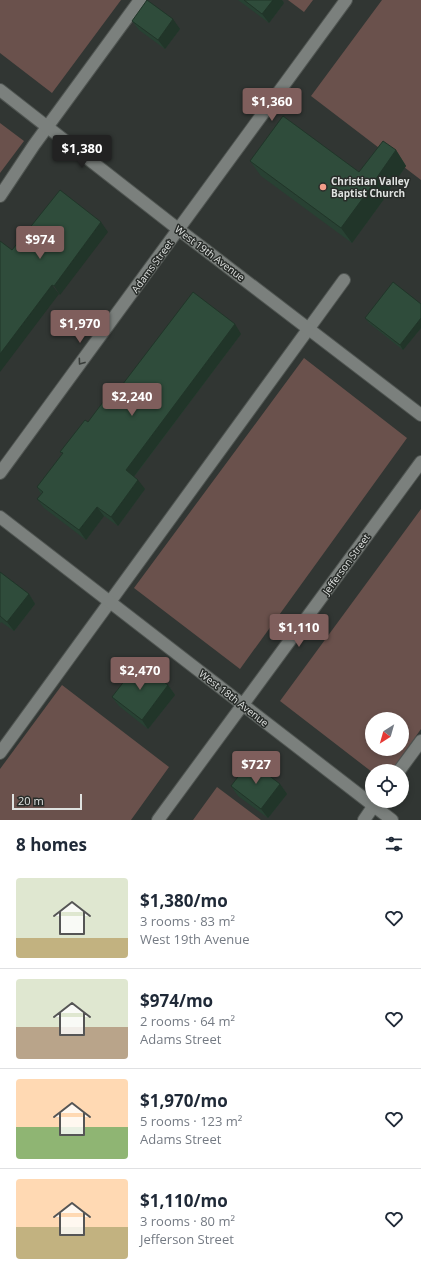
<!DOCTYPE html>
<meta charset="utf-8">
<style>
:root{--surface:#fff;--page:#f2f2f3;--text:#1f2937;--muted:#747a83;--line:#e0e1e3;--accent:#7f5e5c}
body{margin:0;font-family:"Open Sans",sans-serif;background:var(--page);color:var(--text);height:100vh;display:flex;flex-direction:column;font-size:15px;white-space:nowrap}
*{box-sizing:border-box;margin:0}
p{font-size:13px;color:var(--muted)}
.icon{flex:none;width:22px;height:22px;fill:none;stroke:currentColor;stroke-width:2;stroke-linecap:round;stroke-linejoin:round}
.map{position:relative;height:820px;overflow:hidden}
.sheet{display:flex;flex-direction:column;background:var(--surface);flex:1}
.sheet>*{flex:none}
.needle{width:26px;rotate:217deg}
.controls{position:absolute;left:365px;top:712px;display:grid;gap:8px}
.controls a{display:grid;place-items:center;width:44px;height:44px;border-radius:50%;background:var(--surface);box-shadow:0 2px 6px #0003;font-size:20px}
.scale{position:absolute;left:12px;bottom:10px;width:70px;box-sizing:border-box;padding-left:4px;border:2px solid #dfe2e0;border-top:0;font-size:11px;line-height:14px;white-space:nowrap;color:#dfe2e0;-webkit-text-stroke:3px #282c29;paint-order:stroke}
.price{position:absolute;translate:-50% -34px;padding:0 9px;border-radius:4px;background:var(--accent);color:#fff;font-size:13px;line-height:26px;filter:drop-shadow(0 1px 2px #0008)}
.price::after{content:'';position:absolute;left:50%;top:24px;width:12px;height:9px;margin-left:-6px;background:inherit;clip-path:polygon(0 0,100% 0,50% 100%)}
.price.selected{background:#222;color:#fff}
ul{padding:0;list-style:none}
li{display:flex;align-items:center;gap:12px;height:100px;padding:0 16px}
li+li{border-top:1px solid var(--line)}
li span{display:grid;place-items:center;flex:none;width:112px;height:80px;border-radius:4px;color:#555}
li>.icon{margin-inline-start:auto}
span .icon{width:48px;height:48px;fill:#fffc;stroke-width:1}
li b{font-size:17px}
h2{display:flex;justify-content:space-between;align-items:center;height:48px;padding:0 16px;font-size:17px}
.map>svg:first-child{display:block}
.green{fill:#6a514c;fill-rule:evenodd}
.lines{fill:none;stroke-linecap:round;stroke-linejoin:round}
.service-casing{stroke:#505552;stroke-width:14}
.minor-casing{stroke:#505552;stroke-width:14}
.tertiary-casing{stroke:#505552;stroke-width:14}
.service{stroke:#7b807d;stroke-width:12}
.minor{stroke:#7b807d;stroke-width:12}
.tertiary{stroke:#7b807d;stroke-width:12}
.wall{fill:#284133}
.shaded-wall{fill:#213529}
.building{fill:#2f4c3b;stroke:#213529}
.oneway{stroke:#393d3a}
.poi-dot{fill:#f49e8a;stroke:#282c29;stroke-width:1.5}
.labels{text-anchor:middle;stroke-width:3;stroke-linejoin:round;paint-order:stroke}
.poi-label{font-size:10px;font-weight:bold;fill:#dfe2e0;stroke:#282c29;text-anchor:start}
.street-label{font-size:10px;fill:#dfe2e0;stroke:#282c29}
</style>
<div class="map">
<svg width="421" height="820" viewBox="0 0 421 820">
<rect width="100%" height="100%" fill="#313633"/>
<!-- green -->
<path class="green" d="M0,0H121L52,93L0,53Z
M288,0H313L304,12Z
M382,0H421V180L311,96Z
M0,123L24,141L0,173Z
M304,358L407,438L240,669L134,588Z
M421,509V729L391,771L372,772L280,701ZM372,719H402V749H372Z
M62,685L169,767L131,820H0V769Z
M217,787L261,820H193Z"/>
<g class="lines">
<!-- service casing -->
<g class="service-casing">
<path id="service" d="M0,196L34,145L140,0
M0,753L344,280
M399,771L421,741
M364,820L377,801"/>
</g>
<!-- minor casing -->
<g class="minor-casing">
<path id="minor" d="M0,473L346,0
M0,517L392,820
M158,820L421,462"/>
</g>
<!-- tertiary casing -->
<g class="tertiary-casing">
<path id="tertiary" d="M0,90L178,229L421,415"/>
</g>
<!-- service -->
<use href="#service" class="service"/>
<!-- minor -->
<use href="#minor" class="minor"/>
<!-- tertiary -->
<use href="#tertiary" class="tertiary"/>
</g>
<!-- wall -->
<path class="wall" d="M238,0H282L284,3L269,23Z
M132,21L180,29L165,49L139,30Z
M396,150L406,166L384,197V199L352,243L261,176L250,161L359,172Z
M421,304V328L403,350L369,323L365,318Z
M241,334L134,477L145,489L118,526L104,516L86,540L44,508L37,499L41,494L37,487L62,454L60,452L88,422Z
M0,572L29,594L35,604L14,631L1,622L0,624Z
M168,685L175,695L148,729L119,706L112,697Z
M280,784L287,794L268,818L238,796L231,786Z"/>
<!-- shaded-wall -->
<path class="shaded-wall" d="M273,0H282L284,3L269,23L262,14Z
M173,19L180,29L165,49L158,40Z
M396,150L406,166L384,197V199L352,243L341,228Z
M101,222L108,232L60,295L54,286Z
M52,285L59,294L0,372V354Z
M421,318V328L403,350L400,345Z
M235,324L241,334L132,479L126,470Z
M138,480L145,489L118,526L111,517Z
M97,507L104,516L86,540L79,530Z
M29,594L35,604L14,631L7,622Z
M168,685L175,695L148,729L142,720Z
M280,784L287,794L268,818L261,809Z"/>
<!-- building -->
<path class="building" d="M147,0L173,19L158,40L132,21Z
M244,0H273L262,14Z
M283,116L359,172L383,141L396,150L373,183H374L341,228L250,161Z
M60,190L101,222L54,286L52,285L0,354V241L12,250Z
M393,282L421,304V318L400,345L365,318Z
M193,292L235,324L126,470L138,480L111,517L97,507L79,530L37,499L43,492L37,487L63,453L60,452L85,420L88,422L112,390L116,393Z
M0,572L29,594L7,622L0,616Z
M138,663L168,685L142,720L112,697Z
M250,761L280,784L261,809L231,786Z"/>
<!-- one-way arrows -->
<defs><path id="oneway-chevron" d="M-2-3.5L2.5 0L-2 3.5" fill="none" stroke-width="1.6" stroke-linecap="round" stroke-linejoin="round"/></defs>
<use class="oneway" href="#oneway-chevron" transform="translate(81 362) rotate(126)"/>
<!-- markers -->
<circle class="poi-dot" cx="323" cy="187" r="4"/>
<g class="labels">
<!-- poi labels -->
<g class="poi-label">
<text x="331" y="185">Christian Valley<tspan x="331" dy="12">Baptist Church</tspan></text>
</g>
<!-- street labels -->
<g class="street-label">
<text transform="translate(210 253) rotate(37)" y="4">West 19th Avenue</text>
<text transform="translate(152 266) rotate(-54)" y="4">Adams Street</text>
<text transform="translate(346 564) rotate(-54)" y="4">Jefferson Street</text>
<text transform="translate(234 698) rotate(38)" y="4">West 18th Avenue</text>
</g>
</g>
</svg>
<div class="controls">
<a><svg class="needle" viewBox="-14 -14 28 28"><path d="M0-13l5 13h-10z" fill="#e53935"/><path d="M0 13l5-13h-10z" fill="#747a83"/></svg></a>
<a><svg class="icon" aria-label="locate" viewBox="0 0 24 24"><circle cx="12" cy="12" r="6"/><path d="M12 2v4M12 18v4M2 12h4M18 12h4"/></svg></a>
</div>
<div class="scale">20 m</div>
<b class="price" style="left:272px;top:122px">$1,360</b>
<b class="price selected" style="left:82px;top:169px">$1,380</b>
<b class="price" style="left:40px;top:260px">$974</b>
<b class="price" style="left:80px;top:344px">$1,970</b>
<b class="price" style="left:132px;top:417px">$2,240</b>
<b class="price" style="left:299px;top:648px">$1,110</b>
<b class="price" style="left:140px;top:691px">$2,470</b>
<b class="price" style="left:256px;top:785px">$727</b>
</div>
<section class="sheet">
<h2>8 homes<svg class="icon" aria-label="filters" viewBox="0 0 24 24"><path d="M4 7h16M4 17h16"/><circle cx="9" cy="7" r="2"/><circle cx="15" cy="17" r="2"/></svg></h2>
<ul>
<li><span style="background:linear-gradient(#dfe7d0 75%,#c2b280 0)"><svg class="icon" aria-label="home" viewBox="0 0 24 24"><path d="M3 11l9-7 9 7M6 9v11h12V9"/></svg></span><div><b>$1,380/mo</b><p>3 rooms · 83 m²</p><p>West 19th Avenue</p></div><svg class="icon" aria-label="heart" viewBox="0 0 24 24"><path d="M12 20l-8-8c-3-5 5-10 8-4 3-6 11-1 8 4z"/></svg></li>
<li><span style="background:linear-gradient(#dfe7d0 60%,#b9a48a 0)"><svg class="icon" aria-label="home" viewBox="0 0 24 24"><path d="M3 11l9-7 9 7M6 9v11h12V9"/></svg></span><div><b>$974/mo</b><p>2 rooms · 64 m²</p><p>Adams Street</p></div><svg class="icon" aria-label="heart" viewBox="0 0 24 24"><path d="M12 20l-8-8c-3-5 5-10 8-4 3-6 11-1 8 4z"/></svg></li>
<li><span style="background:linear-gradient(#ffd9b3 60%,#8fb573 0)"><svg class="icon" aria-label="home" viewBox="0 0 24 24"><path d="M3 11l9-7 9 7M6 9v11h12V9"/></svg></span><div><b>$1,970/mo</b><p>5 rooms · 123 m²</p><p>Adams Street</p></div><svg class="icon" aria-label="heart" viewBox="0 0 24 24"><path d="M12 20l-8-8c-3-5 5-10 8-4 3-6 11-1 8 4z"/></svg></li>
<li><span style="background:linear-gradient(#ffd9b3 60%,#c2b280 0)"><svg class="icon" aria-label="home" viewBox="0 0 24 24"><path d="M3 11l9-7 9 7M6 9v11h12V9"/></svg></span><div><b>$1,110/mo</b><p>3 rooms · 80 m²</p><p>Jefferson Street</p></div><svg class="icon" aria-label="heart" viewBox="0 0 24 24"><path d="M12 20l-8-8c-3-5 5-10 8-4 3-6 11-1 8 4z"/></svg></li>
</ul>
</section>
